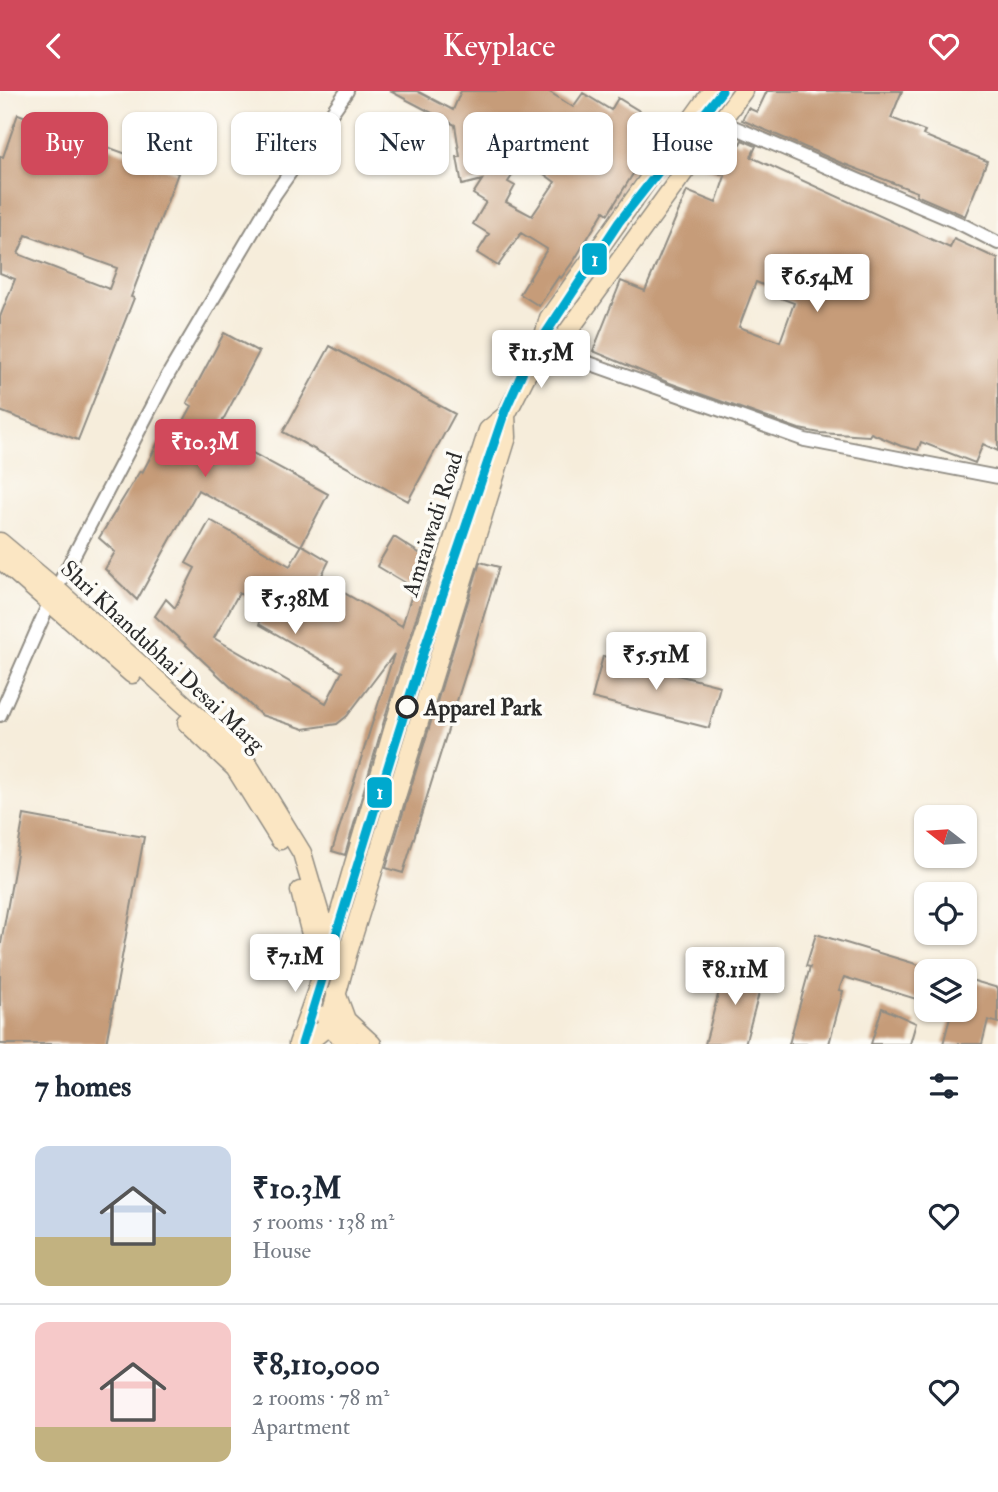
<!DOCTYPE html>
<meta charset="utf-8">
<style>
:root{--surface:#fff;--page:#f2f2f3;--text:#1f2937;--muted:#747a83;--line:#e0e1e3;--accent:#d1495b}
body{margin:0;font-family:"IM FELL Double Pica",serif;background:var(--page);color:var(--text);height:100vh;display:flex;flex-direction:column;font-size:26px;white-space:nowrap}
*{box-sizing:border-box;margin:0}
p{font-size:23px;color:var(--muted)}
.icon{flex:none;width:38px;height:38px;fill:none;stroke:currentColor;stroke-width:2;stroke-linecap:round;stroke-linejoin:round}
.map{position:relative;height:953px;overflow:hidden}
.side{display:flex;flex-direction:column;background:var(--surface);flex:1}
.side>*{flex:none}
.hud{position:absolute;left:21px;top:21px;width:957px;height:63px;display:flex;gap:14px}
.needle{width:46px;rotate:287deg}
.fabs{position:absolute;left:914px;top:714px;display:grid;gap:14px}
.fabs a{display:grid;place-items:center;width:63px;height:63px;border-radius:14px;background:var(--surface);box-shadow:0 2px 5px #0004;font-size:35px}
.price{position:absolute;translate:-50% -60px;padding:0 16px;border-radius:7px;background:#fff;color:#222;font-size:23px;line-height:46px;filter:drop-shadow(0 2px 4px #0008)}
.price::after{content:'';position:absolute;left:50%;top:42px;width:21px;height:16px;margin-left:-10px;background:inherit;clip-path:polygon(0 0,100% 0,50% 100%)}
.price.on{background:var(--accent);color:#fff}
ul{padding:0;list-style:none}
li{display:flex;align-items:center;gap:21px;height:175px;padding:0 35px}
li+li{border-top:2px solid var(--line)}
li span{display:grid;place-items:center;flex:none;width:196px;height:140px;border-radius:14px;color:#555}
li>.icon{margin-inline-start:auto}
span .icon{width:84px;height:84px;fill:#fffc;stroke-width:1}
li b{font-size:30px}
h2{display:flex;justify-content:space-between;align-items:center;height:84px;padding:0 35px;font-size:30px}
.tag{padding:0 24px;border-radius:14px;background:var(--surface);box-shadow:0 2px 5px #0004;font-size:24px;line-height:63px}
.tag.on{background:var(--accent);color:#fff}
header{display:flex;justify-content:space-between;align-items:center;height:91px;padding:0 35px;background:var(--accent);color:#fff;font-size:32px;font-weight:600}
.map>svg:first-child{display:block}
.building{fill:#c69c79;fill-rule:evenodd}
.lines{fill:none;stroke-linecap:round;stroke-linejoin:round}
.minor-casing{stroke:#908c83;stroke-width:16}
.secondary-casing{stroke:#908c83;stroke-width:21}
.minor{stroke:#fff;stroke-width:12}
.secondary{stroke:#fbe6c3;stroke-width:18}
.metro-1-casing{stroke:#fdfcf7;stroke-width:14}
.metro-1{stroke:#00a9ce;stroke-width:9}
.stop-dot{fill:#fdfcf7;stroke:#2b2b2b;stroke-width:3.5}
.labels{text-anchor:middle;stroke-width:7;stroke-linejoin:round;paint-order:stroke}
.street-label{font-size:23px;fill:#2b2b2b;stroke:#fdfcf7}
.stop-label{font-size:23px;font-weight:bold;fill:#2b2b2b;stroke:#fdfcf7;text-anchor:start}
.line-badge{stroke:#fdfcf7;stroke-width:2.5}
.badge-label{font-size:19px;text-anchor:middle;font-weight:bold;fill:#fff}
</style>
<header><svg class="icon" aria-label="back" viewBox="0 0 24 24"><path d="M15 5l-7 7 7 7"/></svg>Keyplace<svg class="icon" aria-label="heart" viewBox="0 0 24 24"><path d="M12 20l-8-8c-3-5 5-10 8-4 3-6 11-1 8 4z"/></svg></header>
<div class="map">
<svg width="998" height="953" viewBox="0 0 998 953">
<rect width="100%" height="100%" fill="#fdfcf7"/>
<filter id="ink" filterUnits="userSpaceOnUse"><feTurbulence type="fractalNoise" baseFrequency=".0143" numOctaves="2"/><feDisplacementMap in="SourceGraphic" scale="14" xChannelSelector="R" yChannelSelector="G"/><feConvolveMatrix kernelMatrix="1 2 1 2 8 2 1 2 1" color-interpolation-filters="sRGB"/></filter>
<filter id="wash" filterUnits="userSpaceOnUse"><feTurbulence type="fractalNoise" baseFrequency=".00686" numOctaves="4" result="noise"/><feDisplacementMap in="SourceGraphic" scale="28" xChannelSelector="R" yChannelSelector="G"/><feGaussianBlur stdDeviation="1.57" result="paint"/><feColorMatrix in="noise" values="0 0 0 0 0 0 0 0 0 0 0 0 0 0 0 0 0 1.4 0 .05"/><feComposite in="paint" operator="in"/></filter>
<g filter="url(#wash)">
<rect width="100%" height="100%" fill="#f6eddb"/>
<g id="blocks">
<!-- building -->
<path class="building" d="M390,0H417L453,19L461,0H548L573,16L583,2L611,19L618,7L659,32L653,44L656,46L608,123L604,120L575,168L561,187L559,185L539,215L520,203L547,158L521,142L498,175L477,162L489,143L473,133L486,111L473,103L482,89L462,94L457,66H460L455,34ZM523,68L555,91L532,125L506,111L515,95L508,91Z
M767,0H902L891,27L925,40L923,44L987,70L965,125L916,104L917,101L839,71L742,29L748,17L757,21Z
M18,23L178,82L131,206L134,207L78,349L0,320V226L15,188L0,182V65L3,66ZM26,144L117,177L109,198L18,163Z
M724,45L740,53L742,49L756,55L751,66L950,157L954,148L998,168V360L983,353L975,372L921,351L918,359L901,355L871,342L869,345L820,342L799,338L667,291L593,260L621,190L645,200L687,100L716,112L725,85L702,75ZM756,191L780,201L778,206L794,212L780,251L739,236Z
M224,242L259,261L216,342L328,403L301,455L198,399L137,509L105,478L115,461L99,447L140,380L142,382L158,352L168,359L192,315L187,312Z
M330,255L455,323L408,410L283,341Z
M210,429L290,475L302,454L329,470L320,488L402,535L414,497L377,475L394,446L424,465L428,454L438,458L388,616L345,764L332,760L394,563L347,625L337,633L304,638L261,624L155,525L166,508L175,517L195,477L186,472ZM239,502L267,518L259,533L342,581L326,612L214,547Z
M480,471L499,476L403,782L386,777Z
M603,565L720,595L709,637L592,607Z
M24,724L144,746L106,953H0V858Z
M816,843L926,876V911L844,886L839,899L843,900L829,953H789L810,876L806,875Z
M726,874L764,884L745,953H705Z
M964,887L998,897V932L988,929L982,953H943L952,919H964Z
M882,917L916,932L910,953H871Z"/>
</g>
</g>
<g filter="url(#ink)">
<use href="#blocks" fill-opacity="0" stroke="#908c83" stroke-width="2"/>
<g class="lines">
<!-- minor casing -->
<g class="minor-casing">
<path id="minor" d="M722,31L961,133L998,152
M541,255L805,349L998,386
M0,624L50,510L168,284L275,103L347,0"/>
</g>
<!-- secondary casing -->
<g class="secondary-casing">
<path id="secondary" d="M541,255L564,246L743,0
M0,451L56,498L244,667L302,762L322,830L326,858
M0,468L132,583
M187,632L235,677L280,749
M300,800L314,855
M336,902L346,929L372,953
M325,924L328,935L348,953
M298,953L318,896L399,619L488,339L506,324L541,255L549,227L712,0
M306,953L328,935L348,861L507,346L506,324"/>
</g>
<!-- minor -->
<use href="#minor" class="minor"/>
<!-- secondary -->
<use href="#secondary" class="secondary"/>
<!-- metro-1 casing -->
<g class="metro-1-casing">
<path id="metro-1" d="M302,953L425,556L505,320L527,271L619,131L722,0"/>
</g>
<!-- metro-1 -->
<use href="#metro-1" class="metro-1"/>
</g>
</g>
<!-- markers -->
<circle class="stop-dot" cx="407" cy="616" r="10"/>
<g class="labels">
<!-- street labels -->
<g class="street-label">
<text transform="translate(432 433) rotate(-72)" y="8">Amraiwadi Road</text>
<text transform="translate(163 565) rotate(43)" y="8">Shri Khandubhai Desai Marg</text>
</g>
<!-- stop labels -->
<g class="stop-label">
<text x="424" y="624">Apparel Park</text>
</g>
</g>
<g class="line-badge">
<rect x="581" y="151" width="27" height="34" rx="7" fill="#00a9ce"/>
<rect x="366" y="685" width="27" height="33" rx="7" fill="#00a9ce"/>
</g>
<g class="badge-label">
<text x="595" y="175">1</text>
<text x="380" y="708">1</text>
</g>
</svg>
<div class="fabs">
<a><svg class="needle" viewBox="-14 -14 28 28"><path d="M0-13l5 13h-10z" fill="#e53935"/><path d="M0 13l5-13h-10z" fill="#747a83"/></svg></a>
<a><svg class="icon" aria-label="locate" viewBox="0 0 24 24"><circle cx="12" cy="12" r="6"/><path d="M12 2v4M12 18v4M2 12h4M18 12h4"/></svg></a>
<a><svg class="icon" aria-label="layers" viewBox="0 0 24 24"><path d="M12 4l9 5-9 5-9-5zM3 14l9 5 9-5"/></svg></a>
</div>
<b class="price" style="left:817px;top:223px">₹6.54M</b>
<b class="price" style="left:541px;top:299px">₹11.5M</b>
<b class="price on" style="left:205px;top:388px">₹10.3M</b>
<b class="price" style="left:295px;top:545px">₹5.38M</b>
<b class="price" style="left:656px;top:601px">₹5.51M</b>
<b class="price" style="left:295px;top:903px">₹7.1M</b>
<b class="price" style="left:735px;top:916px">₹8.11M</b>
<div class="hud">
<a class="tag on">Buy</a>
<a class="tag">Rent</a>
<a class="tag">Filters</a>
<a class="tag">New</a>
<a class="tag">Apartment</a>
<a class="tag">House</a>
</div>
</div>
<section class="side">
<h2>7 homes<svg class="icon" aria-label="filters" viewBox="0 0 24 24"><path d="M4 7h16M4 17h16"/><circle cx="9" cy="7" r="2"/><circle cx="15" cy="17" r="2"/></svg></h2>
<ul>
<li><span style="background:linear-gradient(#c9d6e8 65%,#c2b280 0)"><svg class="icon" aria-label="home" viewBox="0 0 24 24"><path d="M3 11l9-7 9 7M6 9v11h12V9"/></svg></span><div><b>₹10.3M</b><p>5 rooms · 138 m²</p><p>House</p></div><svg class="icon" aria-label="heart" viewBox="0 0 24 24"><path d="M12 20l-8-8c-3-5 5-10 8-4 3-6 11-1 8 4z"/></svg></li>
<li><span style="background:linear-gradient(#f6c9c9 75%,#c2b280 0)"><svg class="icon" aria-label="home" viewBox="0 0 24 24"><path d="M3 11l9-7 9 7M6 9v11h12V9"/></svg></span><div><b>₹8,110,000</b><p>2 rooms · 78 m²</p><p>Apartment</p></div><svg class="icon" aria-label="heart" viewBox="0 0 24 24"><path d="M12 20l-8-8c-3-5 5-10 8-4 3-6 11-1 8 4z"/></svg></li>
</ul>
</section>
